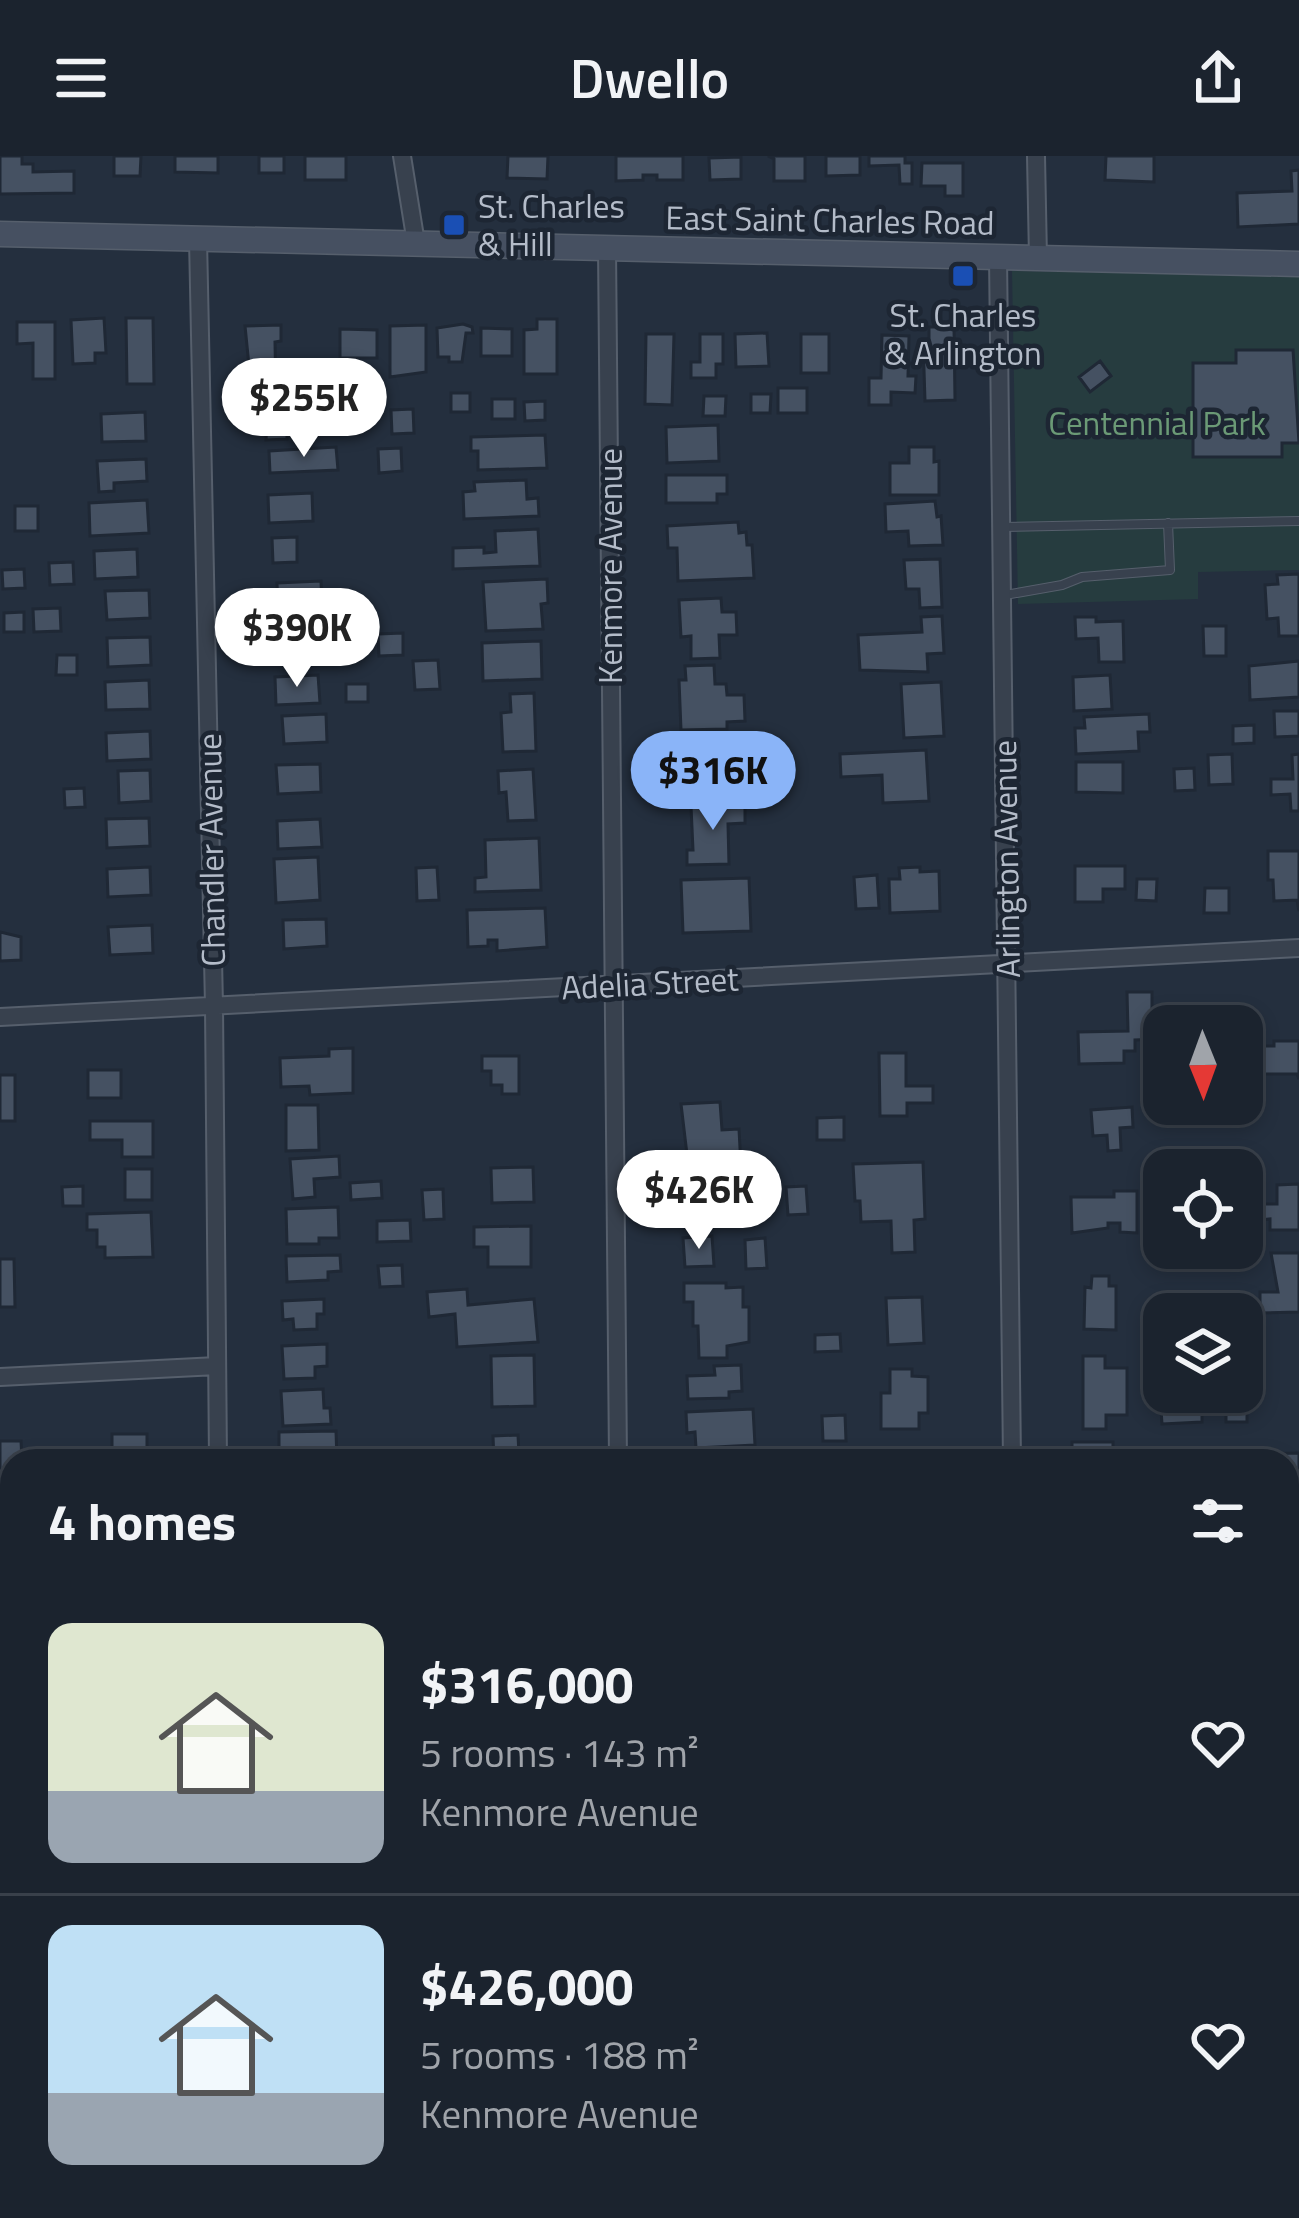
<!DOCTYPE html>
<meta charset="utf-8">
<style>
:root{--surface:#1b232e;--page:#282f3a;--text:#f1f3f6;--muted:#a0a4aa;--line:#39404a;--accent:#8ab4f8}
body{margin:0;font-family:"Titillium Web",sans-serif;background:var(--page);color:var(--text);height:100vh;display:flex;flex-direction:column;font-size:45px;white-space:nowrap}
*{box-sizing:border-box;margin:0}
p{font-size:39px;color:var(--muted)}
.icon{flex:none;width:66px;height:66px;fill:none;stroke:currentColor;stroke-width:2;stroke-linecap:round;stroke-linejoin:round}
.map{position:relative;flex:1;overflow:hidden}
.drawer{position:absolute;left:0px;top:1293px;width:1299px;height:771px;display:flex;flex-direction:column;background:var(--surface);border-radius:36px 36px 0 0;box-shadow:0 6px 18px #0003,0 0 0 3px var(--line)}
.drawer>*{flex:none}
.needle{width:78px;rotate:179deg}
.controls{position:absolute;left:1143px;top:849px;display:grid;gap:24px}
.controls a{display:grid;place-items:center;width:120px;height:120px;border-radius:24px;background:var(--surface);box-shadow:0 6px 18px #0003,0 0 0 3px var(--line);font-size:60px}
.price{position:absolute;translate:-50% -102px;padding:0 27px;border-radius:42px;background:#fff;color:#222;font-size:39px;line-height:78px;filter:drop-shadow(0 3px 6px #0008)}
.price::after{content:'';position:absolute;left:50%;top:72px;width:36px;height:27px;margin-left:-18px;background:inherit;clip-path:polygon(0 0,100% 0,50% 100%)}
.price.selected{background:var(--accent);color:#111}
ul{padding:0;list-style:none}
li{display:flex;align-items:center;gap:36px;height:300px;padding:0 48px}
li+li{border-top:3px solid var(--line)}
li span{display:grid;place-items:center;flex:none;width:336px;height:240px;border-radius:24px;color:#555}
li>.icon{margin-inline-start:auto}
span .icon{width:144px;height:144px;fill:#fffc;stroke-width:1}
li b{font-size:51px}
h2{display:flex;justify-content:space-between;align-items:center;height:144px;padding:0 48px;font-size:51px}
header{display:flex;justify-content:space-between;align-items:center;height:156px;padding:0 48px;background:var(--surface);font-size:54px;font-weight:600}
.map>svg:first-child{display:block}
.park{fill:#263c3f}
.building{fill:#455162;stroke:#1f2835;stroke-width:3}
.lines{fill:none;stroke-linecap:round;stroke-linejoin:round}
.lane-casing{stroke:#565f6c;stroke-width:10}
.street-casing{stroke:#565f6c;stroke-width:20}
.secondary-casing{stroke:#565f6c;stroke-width:27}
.lane{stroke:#38414e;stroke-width:8}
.street{stroke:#38414e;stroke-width:16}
.secondary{stroke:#465061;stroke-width:24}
.transit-dot{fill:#1a4fb4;stroke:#1d2633;stroke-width:4.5}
.labels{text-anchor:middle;stroke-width:9;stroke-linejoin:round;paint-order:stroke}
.poi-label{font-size:33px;fill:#b4bcc9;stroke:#1d2633;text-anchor:start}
.street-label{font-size:33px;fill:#b4bcc9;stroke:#1d2633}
.park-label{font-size:33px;fill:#6b9a76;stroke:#1d2633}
</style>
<header><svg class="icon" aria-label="menu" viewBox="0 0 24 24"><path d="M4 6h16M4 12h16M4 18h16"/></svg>Dwello<svg class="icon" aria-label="share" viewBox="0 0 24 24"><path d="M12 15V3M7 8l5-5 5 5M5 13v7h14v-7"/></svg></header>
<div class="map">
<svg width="1299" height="2062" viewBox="0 0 1299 2062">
<rect width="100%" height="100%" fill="#242f3e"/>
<!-- park -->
<path class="park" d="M1012,115L1299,120V414L1198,416V443L1018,448Z"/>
<!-- building -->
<path class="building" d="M0,0H22V8H33V16L74,15V37L0,38Z
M114,0H141L140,20H114Z
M175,0H218V17L175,16Z
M259,0H284V17H259Z
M305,0H346V24H305Z
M508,0H548L547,23L507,22Z
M616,0H683V24H657V19H643V24L616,25Z
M768,0H805V25H774V3Z
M826,0H860V19L826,20Z
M869,0H905V7H912V28H900L899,9L869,10Z
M1106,0H1154V26L1105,24Z
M741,1V23L710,24L709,2Z
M922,7H963V40H945V30H921Z
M1299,14V68L1238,71L1237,37L1292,35L1291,15Z
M104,162L106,197H95V207L73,208L71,164Z
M126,162H153L154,228H127Z
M537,163H557V218H524V174L537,173Z
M17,166H55V223H33V187L17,188Z
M463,168L472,171L473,177H466L462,206H449V201H438L437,172Z
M281,169V185L275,186L276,240H252L245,170Z
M426,169V216L390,221V170Z
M929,171H954L955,244L925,245L923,183H929Z
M481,172L512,173V200H481Z
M340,173L377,174V202H340Z
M767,177L769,210L736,211L735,178Z
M646,178H674L672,249L645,248Z
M700,178H723V208H716V222H691V206H700Z
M801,178H829V217H801Z
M882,179L909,180L908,220H916L915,237L891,236V249H869V222H881Z
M1236,194H1293L1299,287H1282V301H1193V207H1236Z
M1100,205L1111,220L1090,236L1079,221Z
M338,221H359L360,239L338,240Z
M778,232H807V257H778Z
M451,237H470V256H451Z
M751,238H771L770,257H751Z
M704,240H726L725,260H703Z
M492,243H515V263H492Z
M545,245V264L525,265L524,246Z
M304,246L305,262L295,263V273H287V283L266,284L268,248Z
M413,253L414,277L392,278L391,254Z
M145,256L146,285L102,286L101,258Z
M718,269L719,305L667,307L666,271Z
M545,279L547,312L478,314V295H471V281Z
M336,291L338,314L270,317L269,295Z
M909,291H934V306L939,305V339H890V307H909Z
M401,292L402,315L379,317L378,293Z
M146,303L147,325L114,327V335L99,336L97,305Z
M666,319H727V338H717V347H666Z
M526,324L527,343L538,342L539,360L464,363L463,336L475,335L474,326Z
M312,337L313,365L269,367L268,339Z
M147,344L149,377L90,380L89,347Z
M935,345L937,361L941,360L943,389L909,390L908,375L886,376L885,348Z
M15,350H38V375H15Z
M738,366L739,377L746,376L747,389H752L754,422L678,425L677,392H668L667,370Z
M538,373L540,410L453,413V392L484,391V397L496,396L495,375Z
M297,381V406L273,407L272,382Z
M137,393L138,421L95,423L94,395Z
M940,403L942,451L920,452L919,433H906L904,404Z
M73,406L74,428L50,429L49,407Z
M24,413L25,432L3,433L2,414Z
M1299,418V480H1279L1278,462L1267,463L1265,429L1278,428L1277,419Z
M547,423L548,447L541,448L543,473L486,475L483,426Z
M321,425L322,453L278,455L277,427Z
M149,434L150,462L107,464L105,435Z
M721,442L722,456H736L737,479H719L720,502L691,503V480L681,481L679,444Z
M60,452L61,475L34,476L33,453Z
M24,456V476H4V457Z
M942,460L944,497L927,498L928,516L860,514L858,479L922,476L921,461Z
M1075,461H1096V466L1123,465L1124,506H1099L1098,482L1076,483Z
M315,469L316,497L272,499L271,470Z
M1203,470H1226V500H1204Z
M403,477V499L379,500L378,478Z
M150,481L151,509L108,511L107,482Z
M541,485L542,523L483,525L482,487Z
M57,499H77V519H56Z
M438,504L440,533L415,534L413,505Z
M1299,505V541L1250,544L1249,510Z
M714,509L715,528H726L727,539H744L745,565L727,566V573L681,574L679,524H686L685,510Z
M318,519L320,547L276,549L275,521Z
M1110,519L1112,553L1074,555L1073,521Z
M149,524L150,553L106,554L105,526Z
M941,526L944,580L904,582L901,528Z
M346,528H368V546H346Z
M534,537L536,595L503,596L501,557L511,556L510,538Z
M1274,555H1299V580L1275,581Z
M326,558L327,586L284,588L282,560Z
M1149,558L1150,576H1138L1139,595L1076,598L1075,572H1085L1084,561Z
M1254,569V587L1233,588V570Z
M150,575L151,603L107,605L106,577Z
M717,584L719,621L733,620V636L684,639L682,599L686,598V585Z
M926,594L929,645L883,647L882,619L841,621L840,598Z
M1232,598L1233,628L1209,629L1208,599Z
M1299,598V655H1291L1290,638L1271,639V623H1293L1292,599Z
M1076,606H1123V637L1076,636Z
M320,608L321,636L278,638L276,609Z
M1194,612L1195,634L1175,635L1174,613Z
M533,613L536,664L508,665L506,636L499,637L498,615Z
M150,614L151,645L119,647L118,615Z
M84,632L85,651L65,652L64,633Z
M745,648V667L728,668L729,708L687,709V694H693L691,650Z
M149,662L150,690L107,692L106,663Z
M320,663L322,691L278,693L277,665Z
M539,682L541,734L475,736V722L486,721L485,684Z
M1268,695H1299V755L1297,744L1274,745L1273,724H1268Z
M318,701L320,744L276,747L274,703Z
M1075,710H1125V733H1103V746H1075Z
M150,711L151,739L108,741L107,713Z
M437,711L439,744L417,745L416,712Z
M920,711V716L939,715L940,755L890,757L889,723H900L899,712Z
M877,719L879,752L856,753L854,721Z
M749,722L751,775L683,777L681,724Z
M1137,723H1157L1156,745L1136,744Z
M1205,732H1229V757H1204Z
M545,752L547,791L497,795V784H488V790L468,791L467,754Z
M326,763L327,790L284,793L283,764Z
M152,769L153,797L110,799L108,771Z
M0,776L21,781V804L0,805Z
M1127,836H1152V863H1167L1164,883L1135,884V895H1124V907L1079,908L1078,876L1128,875Z
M1274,885H1299V923L1297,918H1254V890H1274Z
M353,892V937L310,939L309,930L281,931L280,902L329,900V893Z
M879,897H906V930H933V947H907V960H880Z
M482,900H519V938H502V929H491V915H482Z
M88,914H121V942H88Z
M0,919H15V965H0Z
M720,946L722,974L739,973L741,1011L729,1012L730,1022L690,1024L681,948Z
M286,949H318L319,994L286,995Z
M1132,951L1133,971L1120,972L1121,994L1108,995L1107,979L1093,980L1091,954Z
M844,961V984H817V962Z
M90,965H153V1001H122V984H90Z
M339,1000L340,1021L314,1023L315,1041L293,1043L290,1003Z
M923,1006L925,1063L914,1064L915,1096L892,1097L891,1065L861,1066L860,1045H855L853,1008Z
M533,1011L534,1046L492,1047L491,1012Z
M125,1013H152V1044H125Z
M381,1025L382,1042L351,1044L350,1027Z
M1299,1028V1074H1270V1063L1259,1064V1048H1277V1029Z
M83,1030V1050H63L62,1031Z
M806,1030L808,1058L788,1059L786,1031Z
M443,1033L444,1063L424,1064L422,1034Z
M717,1035L718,1067L687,1068L685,1037Z
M1114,1035H1137V1077L1120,1076V1067H1108V1072L1072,1077L1071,1041H1114Z
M338,1051L339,1082H319V1088H287L286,1053Z
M151,1056L153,1101L105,1102V1091H97V1074H87V1058Z
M410,1064L411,1085L377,1086V1065Z
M531,1070V1111H488V1091H474V1071Z
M712,1080L714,1110L685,1111L683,1082Z
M765,1082L767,1112L746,1113L745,1084Z
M1271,1097H1299V1156L1260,1157V1136H1278Z
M340,1099L341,1115L328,1116V1124L287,1126L286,1100Z
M0,1103H14L15,1151H0Z
M402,1109L403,1130L380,1131L378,1110Z
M1092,1120H1109V1130H1116V1174L1084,1173L1085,1131L1091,1132Z
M684,1127H726V1132L743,1131V1151H749V1186L727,1190V1202H699L698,1170H693V1146H684Z
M467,1133L468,1149L534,1143L538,1186L457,1191L455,1158L429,1161L427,1136Z
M922,1141L924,1187L888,1189L886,1142Z
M324,1143V1158H317V1173L294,1174L293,1163L283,1164L282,1145Z
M840,1178L841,1195L815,1196V1179Z
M327,1188V1210L315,1211V1222L284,1223L282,1190Z
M534,1199L535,1250L492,1251L491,1200Z
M1083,1200H1105V1212H1127V1259H1106V1273H1083Z
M741,1209L742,1235L729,1236V1242L688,1243L687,1220L715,1219L714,1210Z
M890,1213H912V1220L928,1221V1257H919V1273H881V1237H890Z
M323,1233L324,1252H330L331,1268L283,1270L281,1235Z
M1194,1241L1195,1251H1202V1266L1162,1268L1161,1253H1173L1172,1242Z
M1226,1245H1247V1266H1226Z
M753,1253L755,1289L696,1292L695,1276L687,1277L686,1256Z
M845,1259L846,1285H823L822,1260Z
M336,1275L337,1305H329V1295H315V1305H289V1293H279V1276Z
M112,1278H147V1303L112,1305Z
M518,1279L519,1298H534V1305H494L493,1280Z
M0,1285H21L22,1305H12V1327H0Z
M1072,1286H1113V1304L1126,1305H1072Z
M1299,1297V1330H1287V1305H1262V1298Z
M1295,1361H1299V1429H1291L1292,1442H1287V1392L1296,1391Z
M0,1487H12V1518H0Z
M1299,1607V1679L1287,1680V1608Z
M1289,1716H1299V1757H1290L1287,1750Z
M1287,1804H1299V1841L1287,1842Z
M1287,1973H1299V2037H1287Z
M112,2052H155V2062H112Z
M300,2052H370V2062H347V2056L301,2058Z
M1153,2052V2062H1086V2054Z"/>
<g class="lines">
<!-- lane casing -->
<g class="lane-casing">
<path id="lane" d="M1002,371L1299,365
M1005,439L1062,429L1082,421L1170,414L1168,367"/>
</g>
<!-- street casing -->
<g class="street-casing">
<path id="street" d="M402,0L416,87
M1036,0L1038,102
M198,83L214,850L218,1305
M607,92L618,1305
M998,100L1012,1305
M0,861L1299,792
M0,1221L217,1210
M1287,1510H1299
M0,1574L12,1573
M224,2052V2062
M626,2052V2062
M1021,2052V2062"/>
</g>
<!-- secondary casing -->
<g class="secondary-casing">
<path id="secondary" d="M0,78L1299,108"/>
</g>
<!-- lane -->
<use href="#lane" class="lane"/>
<!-- street -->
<use href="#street" class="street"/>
<!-- secondary -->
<use href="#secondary" class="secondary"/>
</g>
<!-- markers -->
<g class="transit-dot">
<rect x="442" y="57" width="24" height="24" rx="6"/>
<rect x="951" y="108" width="24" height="24" rx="6"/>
</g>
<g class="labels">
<!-- poi labels -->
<g class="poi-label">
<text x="478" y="62">St. Charles<tspan x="478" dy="38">&amp; Hill</tspan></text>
<text x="963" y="171" text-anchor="middle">St. Charles<tspan x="963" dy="38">&amp; Arlington</tspan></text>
</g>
<!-- street labels -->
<g class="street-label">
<text transform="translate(830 64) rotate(1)" y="12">East Saint Charles Road</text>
<text transform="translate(610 410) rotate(-90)" y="12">Kenmore Avenue</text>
<text transform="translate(211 694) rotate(-91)" y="12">Chandler Avenue</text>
<text transform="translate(1006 703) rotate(-91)" y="12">Arlington Avenue</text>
<text transform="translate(650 827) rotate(-3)" y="12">Adelia Street</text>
</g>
<!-- park labels -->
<g class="park-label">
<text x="1157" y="279">Centennial Park</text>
</g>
</g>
</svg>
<div class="controls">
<a><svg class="needle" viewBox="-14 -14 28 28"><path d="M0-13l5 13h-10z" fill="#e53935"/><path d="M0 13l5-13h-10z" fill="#a0a4aa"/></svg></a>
<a><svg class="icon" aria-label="locate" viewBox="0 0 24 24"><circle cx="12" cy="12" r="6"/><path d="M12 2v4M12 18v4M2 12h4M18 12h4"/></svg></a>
<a><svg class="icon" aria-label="layers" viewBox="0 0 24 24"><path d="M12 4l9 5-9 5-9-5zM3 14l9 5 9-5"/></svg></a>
</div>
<b class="price" style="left:304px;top:304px">$255K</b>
<b class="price" style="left:297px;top:534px">$390K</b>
<b class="price selected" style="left:713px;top:677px">$316K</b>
<b class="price" style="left:699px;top:1096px">$426K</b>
<section class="drawer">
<h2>4 homes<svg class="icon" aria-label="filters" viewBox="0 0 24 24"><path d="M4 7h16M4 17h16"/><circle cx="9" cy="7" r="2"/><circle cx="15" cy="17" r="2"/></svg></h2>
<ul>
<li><span style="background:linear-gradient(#dfe7d0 70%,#9aa5b1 0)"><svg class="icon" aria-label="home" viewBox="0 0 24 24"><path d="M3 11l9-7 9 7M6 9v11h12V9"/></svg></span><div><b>$316,000</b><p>5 rooms · 143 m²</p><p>Kenmore Avenue</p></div><svg class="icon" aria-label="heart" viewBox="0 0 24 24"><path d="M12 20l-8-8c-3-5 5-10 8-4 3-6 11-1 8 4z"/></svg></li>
<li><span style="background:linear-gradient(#bfe0f5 70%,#9aa5b1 0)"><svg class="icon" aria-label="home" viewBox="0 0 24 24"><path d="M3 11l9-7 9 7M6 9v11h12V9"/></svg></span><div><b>$426,000</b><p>5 rooms · 188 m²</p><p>Kenmore Avenue</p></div><svg class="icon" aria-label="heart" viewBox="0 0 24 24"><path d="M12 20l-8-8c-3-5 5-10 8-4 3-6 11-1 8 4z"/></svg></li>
</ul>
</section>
</div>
